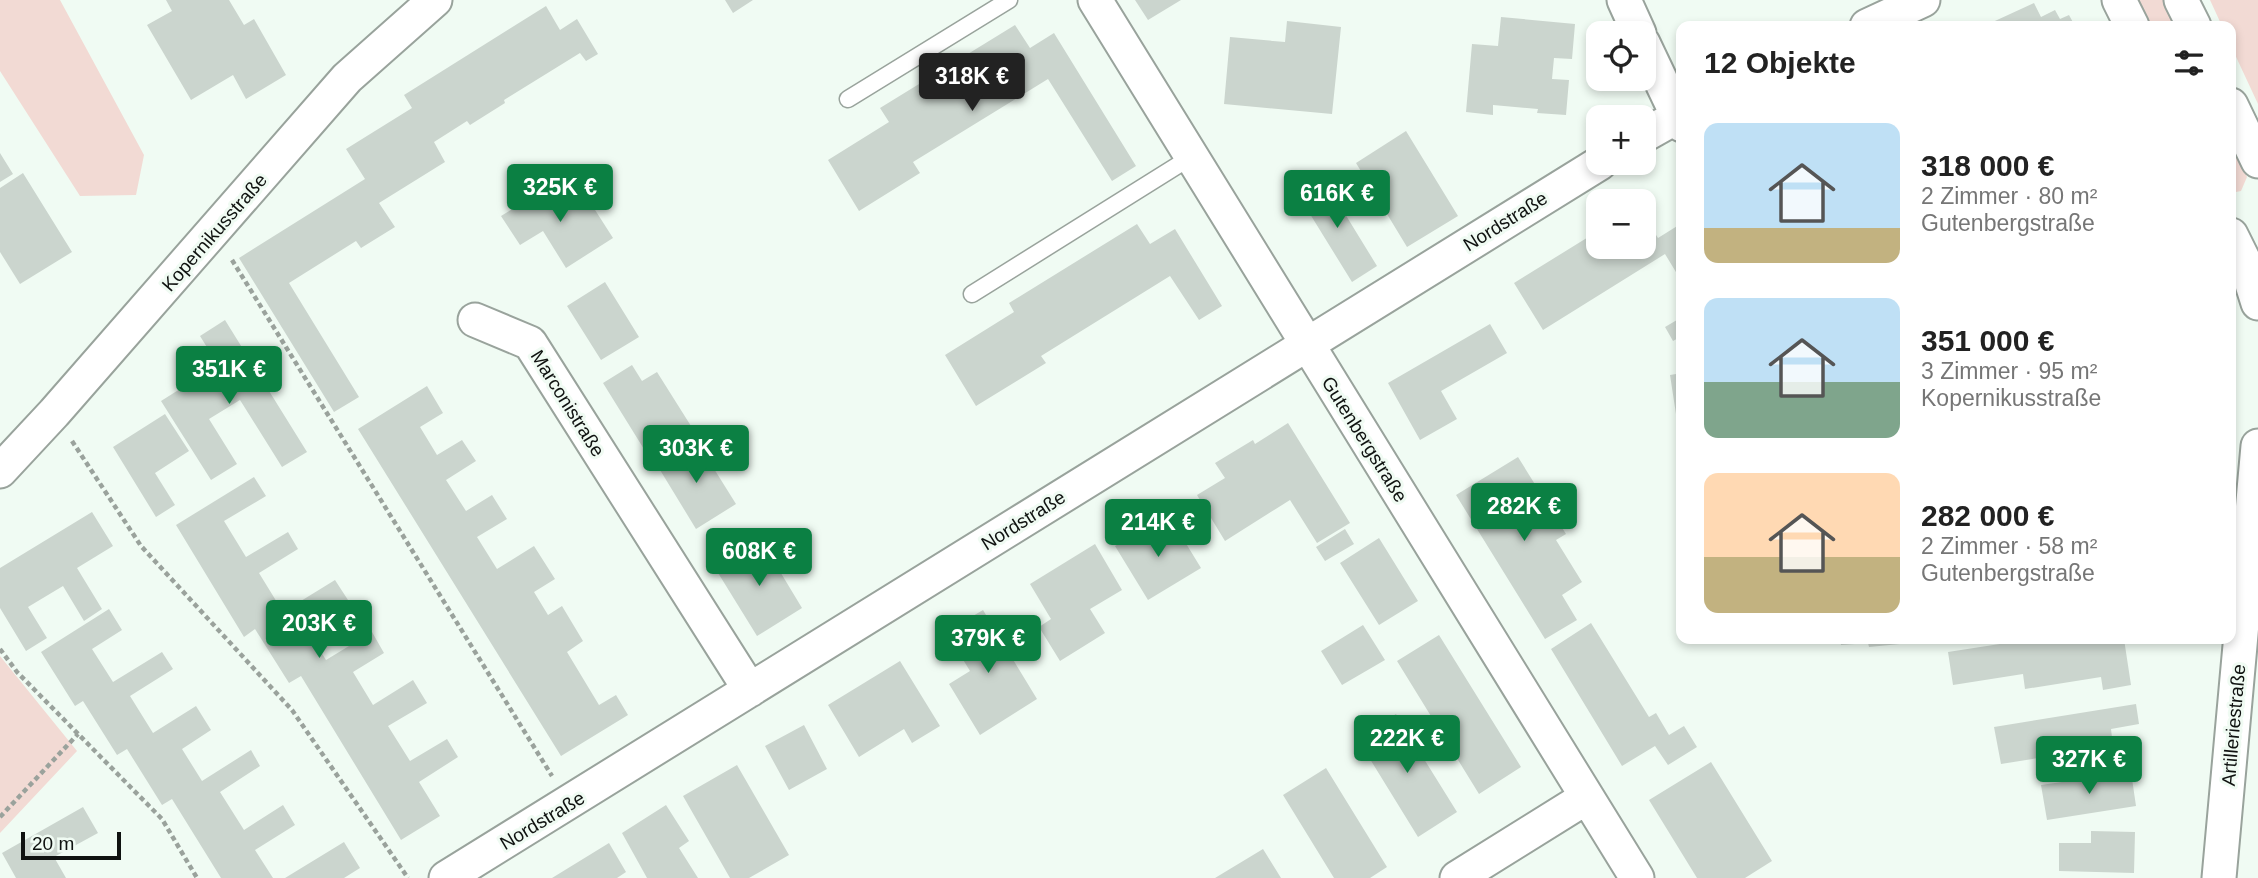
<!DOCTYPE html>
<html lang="de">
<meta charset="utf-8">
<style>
:root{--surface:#fff;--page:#f6f6f6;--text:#222;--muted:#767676;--accent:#0b8043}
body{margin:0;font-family:Helvetica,sans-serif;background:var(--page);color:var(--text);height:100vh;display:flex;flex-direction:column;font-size:26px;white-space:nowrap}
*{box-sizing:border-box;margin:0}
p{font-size:23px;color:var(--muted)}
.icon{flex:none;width:38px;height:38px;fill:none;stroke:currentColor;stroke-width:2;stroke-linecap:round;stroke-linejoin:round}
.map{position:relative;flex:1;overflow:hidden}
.drawer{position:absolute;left:1676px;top:21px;width:560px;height:623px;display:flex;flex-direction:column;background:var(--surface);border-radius:14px;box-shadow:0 4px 10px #0003}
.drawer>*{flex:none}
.buttons{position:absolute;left:1586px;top:21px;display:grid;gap:14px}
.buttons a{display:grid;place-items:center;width:70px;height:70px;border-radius:14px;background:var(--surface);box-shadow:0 4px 10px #0003;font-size:35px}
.scale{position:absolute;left:21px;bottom:18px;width:100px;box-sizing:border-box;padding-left:7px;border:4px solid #0f1210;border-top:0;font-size:19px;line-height:24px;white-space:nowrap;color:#0f1210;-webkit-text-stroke:5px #f0fbf3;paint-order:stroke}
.price{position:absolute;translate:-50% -60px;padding:0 16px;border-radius:7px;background:var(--accent);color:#fff;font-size:23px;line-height:46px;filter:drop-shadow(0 2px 4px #0008)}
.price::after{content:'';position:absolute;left:50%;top:42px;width:21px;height:16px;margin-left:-10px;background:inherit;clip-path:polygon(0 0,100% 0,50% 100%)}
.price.on{background:#222;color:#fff}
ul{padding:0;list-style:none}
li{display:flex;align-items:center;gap:21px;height:175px;padding:0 28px}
li span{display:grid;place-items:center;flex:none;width:196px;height:140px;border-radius:14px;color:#555}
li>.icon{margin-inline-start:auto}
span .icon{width:84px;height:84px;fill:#fffc;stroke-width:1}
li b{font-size:30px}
h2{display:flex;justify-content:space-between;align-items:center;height:84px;padding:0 28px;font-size:30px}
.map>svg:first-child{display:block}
.green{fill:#f2dad4}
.building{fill:#cbd5ce}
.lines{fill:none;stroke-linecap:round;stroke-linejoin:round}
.lane-casing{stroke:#99a39c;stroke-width:19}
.street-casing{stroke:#99a39c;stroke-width:37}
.path{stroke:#9aa29c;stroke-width:4.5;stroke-dasharray:5 3.5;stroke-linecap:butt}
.lane{stroke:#fff;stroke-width:16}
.street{stroke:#fff;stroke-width:33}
.labels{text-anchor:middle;stroke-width:6;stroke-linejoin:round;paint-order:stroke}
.street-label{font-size:19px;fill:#0f1210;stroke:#f0fbf3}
</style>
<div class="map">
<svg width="2258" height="878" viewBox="0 0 2258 878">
<rect width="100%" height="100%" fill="#f0fbf3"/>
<!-- green -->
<path class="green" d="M0,0H60L144,155L136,195L80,196L0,71Z
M2131,0H2165L2177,26H2143Z
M2210,0H2258V104L2231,46V26H2222Z
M2231,143L2247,177L2241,191L2231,193Z
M0,656L77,751L0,833Z"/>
<!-- building -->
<path class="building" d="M166,0H229L244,25L254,19L286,75L246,99L233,75L191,100L147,25L172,11Z
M725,0H753L733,13Z
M1135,0H1181L1148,20Z
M2034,3L2041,17L2055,10L2060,19L2069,15L2075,26H1984Z
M546,6L560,30L577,19L598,54L586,61L580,53L504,100L505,103L470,125L467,121L434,142L445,162L379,203L395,227L361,248L356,241L289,283L359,397L334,412L239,258L365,179L346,149L412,108L404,95Z
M1501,17L1575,24L1572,59L1554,58L1552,79L1569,80L1566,115L1537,113L1538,109L1493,105V115L1466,112L1472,44L1498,46Z
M1287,21L1341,27L1332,114L1224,104L1230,37L1285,42Z
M1015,25L1030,48L1054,33L1136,166L1112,181L1048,79L913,162L920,173L859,211L828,160L889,122L880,108Z
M1406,131L1458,216L1407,247L1356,163Z
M0,153L13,174L0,182Z
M23,173L72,252L20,284L0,252V188Z
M1323,178L1377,266L1352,282L1297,193Z
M548,187L557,203L581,188L613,238L566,268L543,231L520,245L501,216Z
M1643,215L1658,238L1682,223V282L1665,254L1543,330L1514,283L1598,231V247H1643Z
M1137,224L1150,244L1175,229L1222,306L1199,320L1170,276L1041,356L1046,363L976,406L945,355L1014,312L1009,303Z
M605,282L639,337L601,360L567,306Z
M1682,317V336L1673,341L1665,327Z
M225,320L307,452L282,467L240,400L209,419L237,464L211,480L161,401L218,365L200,336Z
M1490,324L1507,353L1441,391L1457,419L1420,440L1388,383Z
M632,365L642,381L657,372L691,426L647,454L603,383Z
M1682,373V440H1680L1670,375Z
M427,386L443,413L420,427L437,455L462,440L476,461L446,480L466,511L492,495L507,519L477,537L497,569L534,546L555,579L534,592L548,615L562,606L583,641L567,652L599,705L616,695L628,715L561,756L358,429Z
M165,414L189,451L155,473L175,505L156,517L113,447Z
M1288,423L1350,523L1317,543L1290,500L1225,541L1197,495L1225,478L1215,463L1253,440L1255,444Z
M696,440L736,504L696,529L657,465Z
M1518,457L1566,534L1556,540L1582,582L1562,595L1577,620L1545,639L1456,495Z
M254,477L266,496L224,521L246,557L288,532L298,549L259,573L283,612L335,580L348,600L305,626L326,660L372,632L384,653L353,672L373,705L413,680L427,703L388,726L410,761L447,739L458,757L419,782L440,816L401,840L301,676L289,683L255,629L244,637L176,525Z
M92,512L113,546L77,568L102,609L84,621L63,586L28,607L47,638L26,651L0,608V568Z
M1171,519L1201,568L1148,600L1115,546L1137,533L1140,538Z
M1345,529L1354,544L1325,561L1316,547Z
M1379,538L1418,601L1379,625L1340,563Z
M761,540L802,608L757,636L715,568Z
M1095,544L1122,590L1090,609L1105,633L1060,661L1039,627L1051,619L1030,584Z
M109,609L122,630L92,649L113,682L162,652L173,669L130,696L153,733L196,706L211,730L182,749L202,781L251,750L260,766L220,792L244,830L283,805L295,825L255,850L273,878H221L172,799L162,805L127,749L117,755L83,701L75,706L41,652Z
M983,610L1037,699L980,735L949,684L970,671L946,632Z
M1591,623L1649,717L1656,713L1669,735L1684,726L1697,747L1668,765L1655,746L1622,766L1551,649Z
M1363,625L1385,660L1342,685L1321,651Z
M1439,635L1521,767L1479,794L1397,661Z
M1840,639H1855V644L1841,645Z
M1867,639H1900V644L1869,647Z
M2032,639H2124L2131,685L2103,690L2101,677L2025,689L2023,674L1953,685L1948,652Z
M900,661L940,726L912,743L904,729L859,757L828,705Z
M2136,704L2139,724L2111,729L2113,746L2001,764L1994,727Z
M1396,714L1457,812L1418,837L1357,738Z
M804,725L827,769L789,790L765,746Z
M1711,762L1772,861L1745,878H1697L1649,800Z
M737,765L789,855L749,878H730L683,796Z
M1326,768L1387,867L1370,878H1334L1283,795Z
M2131,772L2136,806L2047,820L2041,785Z
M666,805L689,841L679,848L698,878H647L622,833Z
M83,807L98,833L54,857L66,878H16L2,853Z
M2091,831L2135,832L2134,873L2059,871V843H2091Z
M344,842L360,868L344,878H285Z
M609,843L626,872L617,878H552Z
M1263,849L1281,878H1215Z"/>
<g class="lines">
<!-- lane casing -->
<g class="lane-casing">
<path id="lane" d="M848,99L1009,0
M972,294L1191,157"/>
</g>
<!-- street casing -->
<g class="street-casing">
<path id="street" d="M1095,0L1637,878
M1624,0L1639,33
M2119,0L2132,26
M2181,0L2194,26
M1867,26L1923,0
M1643,43L1682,125
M2231,105L2258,161
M1643,136L1682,114
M2231,235L2246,265L2258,303
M475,320L530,343L750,690
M0,471L54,413L347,78L435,0
M446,878L1600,163
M1457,878L1587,797
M2219,878L2258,446"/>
</g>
<!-- path -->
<path class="path" d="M232,260L552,776
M72,441L141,546L292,710L408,878
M0,649L17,672L162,819L197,878
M0,817L78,734"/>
<!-- lane -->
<use href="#lane" class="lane"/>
<!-- street -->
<use href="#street" class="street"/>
</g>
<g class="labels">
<!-- street labels -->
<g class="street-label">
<text transform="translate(1505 221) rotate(-32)" y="7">Nordstraße</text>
<text transform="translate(214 232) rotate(-49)" y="7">Kopernikusstraße</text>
<text transform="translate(568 403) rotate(58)" y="7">Marconistraße</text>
<text transform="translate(1365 439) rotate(58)" y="7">Gutenbergstraße</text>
<text transform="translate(1023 520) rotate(-32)" y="7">Nordstraße</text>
<text transform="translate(2233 725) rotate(-85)" y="7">Artilleriestraße</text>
<text transform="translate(542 820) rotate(-31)" y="7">Nordstraße</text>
</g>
</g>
</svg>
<div class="buttons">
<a><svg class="icon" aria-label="locate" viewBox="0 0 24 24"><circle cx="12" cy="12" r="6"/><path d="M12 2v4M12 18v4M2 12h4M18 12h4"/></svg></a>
<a>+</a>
<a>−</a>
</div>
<div class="scale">20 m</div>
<b class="price on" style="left:972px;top:113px">318K €</b>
<b class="price" style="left:560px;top:224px">325K €</b>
<b class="price" style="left:1337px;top:230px">616K €</b>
<b class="price" style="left:229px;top:406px">351K €</b>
<b class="price" style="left:696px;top:485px">303K €</b>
<b class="price" style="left:1524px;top:543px">282K €</b>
<b class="price" style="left:1158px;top:559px">214K €</b>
<b class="price" style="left:759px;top:588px">608K €</b>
<b class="price" style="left:319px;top:660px">203K €</b>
<b class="price" style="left:988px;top:675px">379K €</b>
<b class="price" style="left:1407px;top:775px">222K €</b>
<b class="price" style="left:2089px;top:796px">327K €</b>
<section class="drawer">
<h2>12 Objekte<svg class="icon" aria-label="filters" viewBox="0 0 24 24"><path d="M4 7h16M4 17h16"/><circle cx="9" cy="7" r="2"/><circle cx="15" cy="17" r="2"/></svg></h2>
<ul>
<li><span style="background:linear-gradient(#bfe0f5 75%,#c2b280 0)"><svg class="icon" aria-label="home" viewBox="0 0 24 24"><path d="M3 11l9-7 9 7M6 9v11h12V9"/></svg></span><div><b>318 000 €</b><p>2 Zimmer · 80 m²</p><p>Gutenbergstraße</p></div></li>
<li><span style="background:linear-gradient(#bfe0f5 60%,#7fa58c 0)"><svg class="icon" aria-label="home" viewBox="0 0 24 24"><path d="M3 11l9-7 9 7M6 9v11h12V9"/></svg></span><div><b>351 000 €</b><p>3 Zimmer · 95 m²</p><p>Kopernikusstraße</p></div></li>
<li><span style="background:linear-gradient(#ffd9b3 60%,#c2b280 0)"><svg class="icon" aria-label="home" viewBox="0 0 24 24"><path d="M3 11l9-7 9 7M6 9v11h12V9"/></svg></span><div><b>282 000 €</b><p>2 Zimmer · 58 m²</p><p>Gutenbergstraße</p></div></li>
</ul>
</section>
</div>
